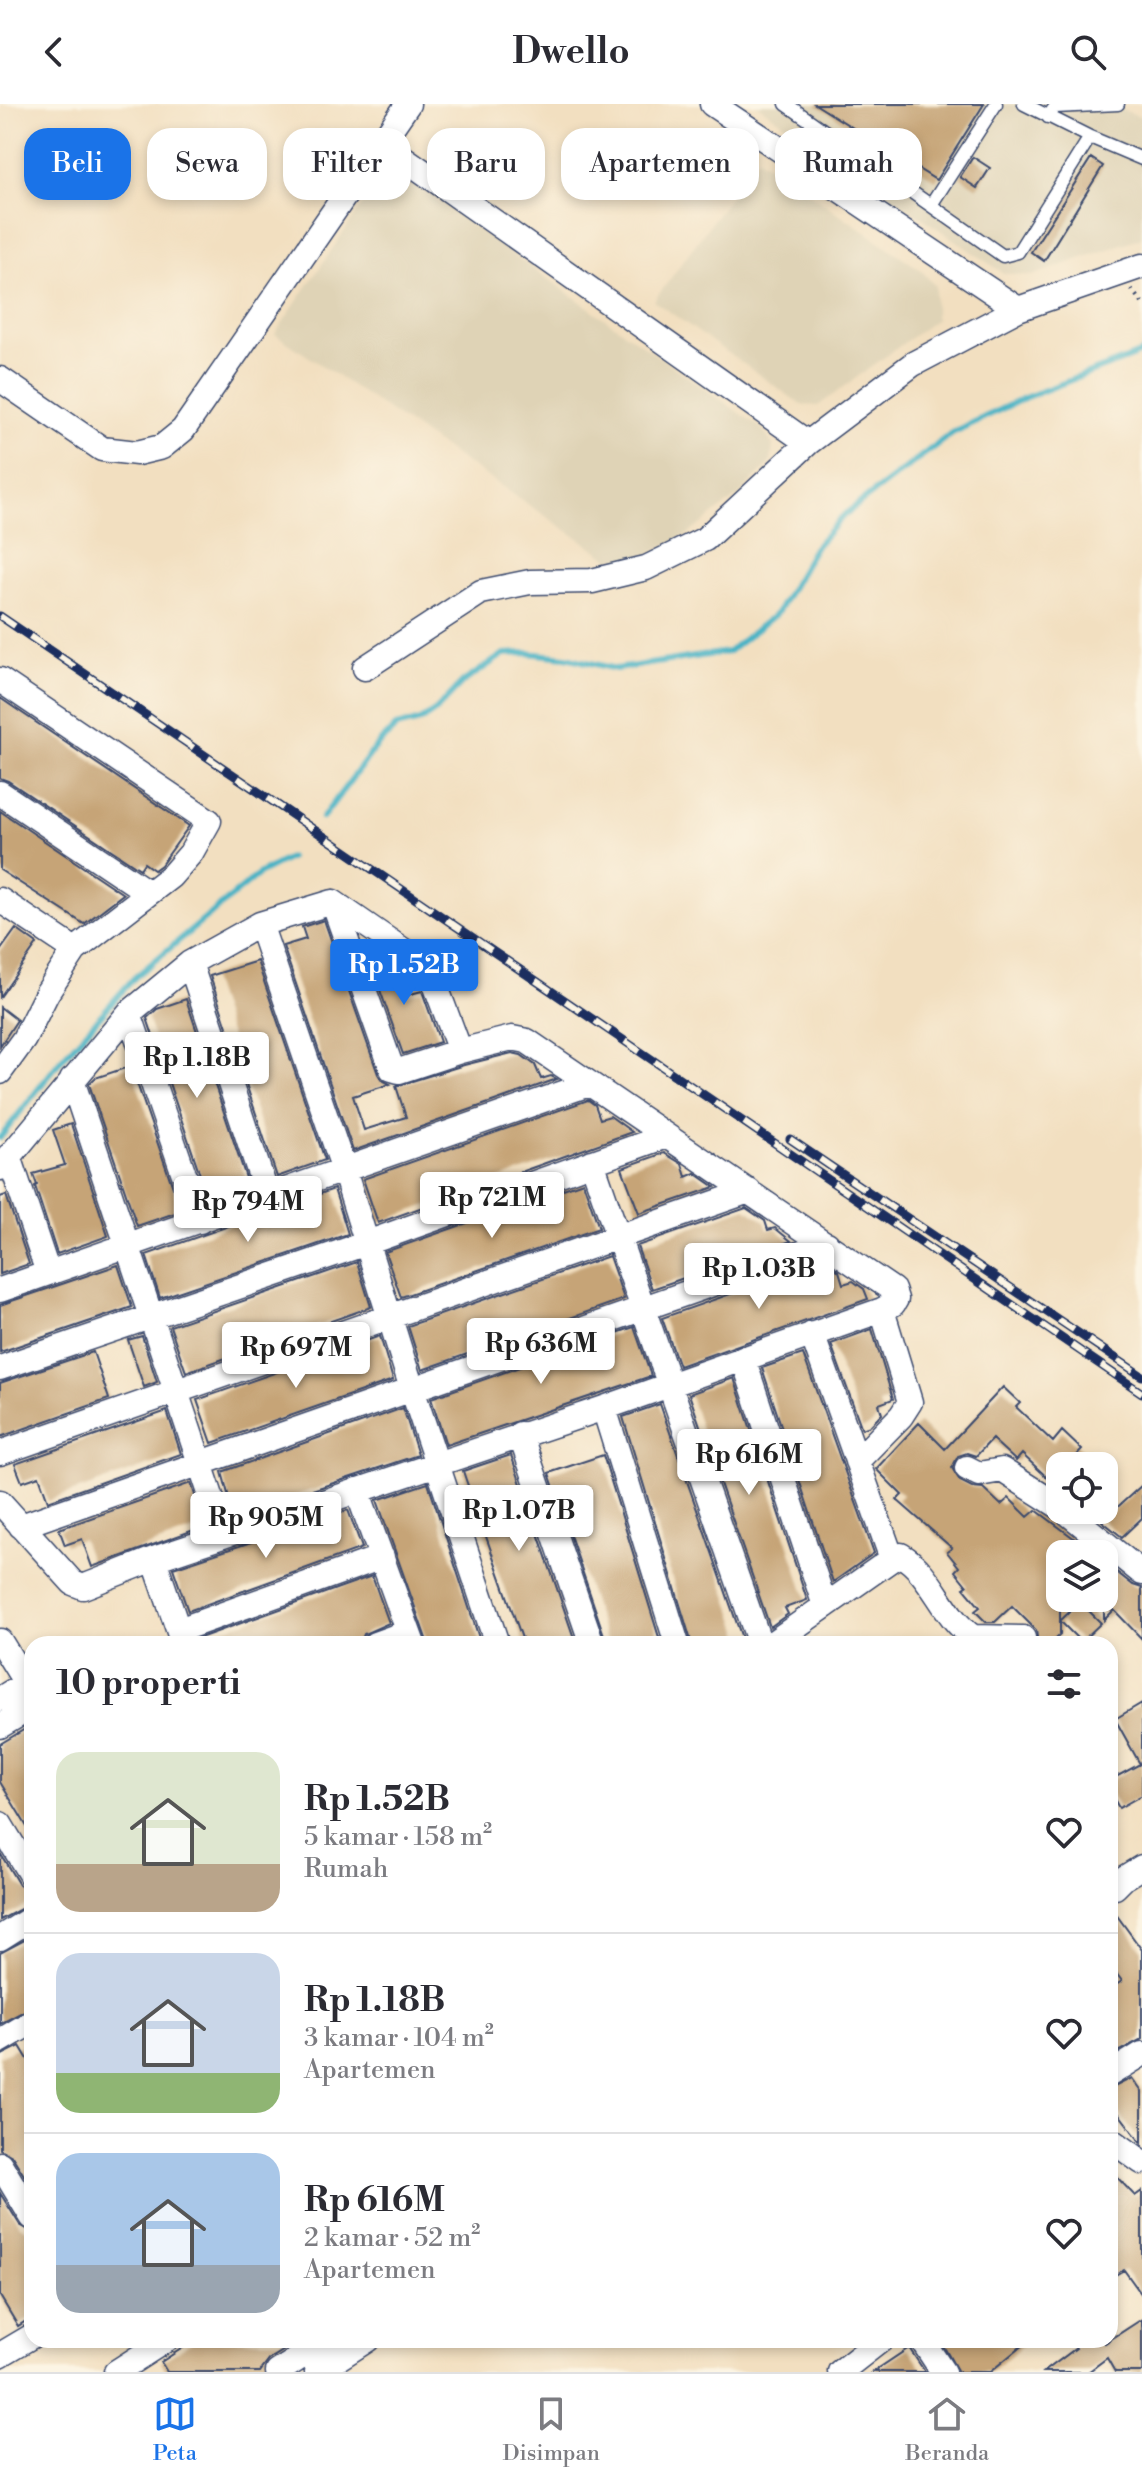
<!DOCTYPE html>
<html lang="id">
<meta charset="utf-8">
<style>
:root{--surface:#fff;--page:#f7f7f7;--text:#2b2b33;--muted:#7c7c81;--line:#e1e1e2;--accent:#1a73e8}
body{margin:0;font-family:"Libre Bodoni",serif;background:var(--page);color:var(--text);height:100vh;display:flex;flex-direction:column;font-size:30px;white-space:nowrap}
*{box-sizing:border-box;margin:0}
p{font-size:26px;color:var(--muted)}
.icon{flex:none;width:44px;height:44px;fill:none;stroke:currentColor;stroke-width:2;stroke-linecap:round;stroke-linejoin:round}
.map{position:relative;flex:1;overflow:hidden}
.panel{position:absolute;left:24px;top:1532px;width:1094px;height:712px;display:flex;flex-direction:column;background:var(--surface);border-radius:24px;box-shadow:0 4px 12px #0003}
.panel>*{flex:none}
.guide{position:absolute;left:24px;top:24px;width:1094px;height:72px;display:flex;gap:16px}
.tools{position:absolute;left:1046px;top:1348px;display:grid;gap:16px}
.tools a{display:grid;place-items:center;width:72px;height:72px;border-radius:16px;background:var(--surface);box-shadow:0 4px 12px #0003;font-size:40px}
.price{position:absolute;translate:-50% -68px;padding:0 18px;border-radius:8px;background:#fff;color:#222;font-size:26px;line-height:52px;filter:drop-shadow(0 2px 4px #0008)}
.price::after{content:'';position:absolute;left:50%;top:48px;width:24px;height:18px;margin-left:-12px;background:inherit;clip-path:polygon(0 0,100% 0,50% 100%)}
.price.on{background:var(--accent);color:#fff}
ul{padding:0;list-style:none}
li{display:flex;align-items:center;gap:24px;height:200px;padding:0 32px}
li+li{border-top:2px solid var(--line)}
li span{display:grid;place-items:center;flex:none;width:224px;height:160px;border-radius:24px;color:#555}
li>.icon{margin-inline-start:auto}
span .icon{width:96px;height:96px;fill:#fffc;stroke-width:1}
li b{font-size:34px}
h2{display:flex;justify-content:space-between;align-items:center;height:96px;padding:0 32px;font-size:34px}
.tag{padding:0 28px;border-radius:24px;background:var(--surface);box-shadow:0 4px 12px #0003;font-size:28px;line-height:72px}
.tag.on{background:var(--accent);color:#fff}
header{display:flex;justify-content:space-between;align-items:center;height:104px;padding:0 32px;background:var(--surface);font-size:36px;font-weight:700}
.tab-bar{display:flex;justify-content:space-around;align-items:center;height:112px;border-top:2px solid var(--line);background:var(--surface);font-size:22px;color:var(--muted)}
.tab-bar a{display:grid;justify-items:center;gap:4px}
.tab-bar .on{color:var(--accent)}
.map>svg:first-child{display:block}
.built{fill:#dfd3b6}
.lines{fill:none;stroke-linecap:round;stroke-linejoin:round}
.stream{stroke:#48b3c5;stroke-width:6}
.building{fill:#c6a477}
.lane-casing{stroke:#3b496d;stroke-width:15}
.street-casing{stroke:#3b496d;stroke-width:27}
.path{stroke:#3b496d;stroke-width:4;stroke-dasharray:2 6;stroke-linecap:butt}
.lane{stroke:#fff;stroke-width:12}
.street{stroke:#fff;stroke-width:24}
.rail-casing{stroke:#1b2f5e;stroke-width:9}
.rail{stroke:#fcf5e5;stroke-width:6;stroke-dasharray:18;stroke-linecap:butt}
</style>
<header><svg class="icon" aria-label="back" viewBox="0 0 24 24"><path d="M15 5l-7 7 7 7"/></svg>Dwello<svg class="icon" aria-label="search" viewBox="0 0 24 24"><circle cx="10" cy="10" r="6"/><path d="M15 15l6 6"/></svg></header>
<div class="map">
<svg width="1142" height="2268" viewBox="0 0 1142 2268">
<rect width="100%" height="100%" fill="#fcf5e5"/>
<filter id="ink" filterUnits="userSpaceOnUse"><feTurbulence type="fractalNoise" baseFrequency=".0125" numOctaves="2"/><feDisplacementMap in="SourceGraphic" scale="16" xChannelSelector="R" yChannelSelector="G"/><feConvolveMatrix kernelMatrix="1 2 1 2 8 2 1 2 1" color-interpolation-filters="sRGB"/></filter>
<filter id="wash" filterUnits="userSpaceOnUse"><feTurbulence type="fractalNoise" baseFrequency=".006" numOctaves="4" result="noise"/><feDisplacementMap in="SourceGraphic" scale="32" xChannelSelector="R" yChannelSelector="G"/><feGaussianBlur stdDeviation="1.8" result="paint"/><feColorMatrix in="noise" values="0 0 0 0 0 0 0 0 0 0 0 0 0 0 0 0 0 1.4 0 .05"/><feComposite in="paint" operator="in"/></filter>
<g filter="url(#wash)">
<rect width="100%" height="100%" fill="#f2dfc0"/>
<!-- built -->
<path class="built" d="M756,0H1106L1142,13V133L1032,172L1003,169Z
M758,54L921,166L935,182V216L818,302L802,301L654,197Z
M387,79H411L761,324L773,341L771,358L739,391L687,431L631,459L617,460L275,230L370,89Z"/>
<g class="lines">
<!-- stream -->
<path class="stream" d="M322,714L378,640L396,623L420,617L436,606L463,578L504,550L527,549L566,553L616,565L728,548L777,509L814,444L844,411L952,329L1024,294L1142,249
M0,1034L60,957L134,874L260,769L289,754"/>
</g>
<g id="blocks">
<!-- building -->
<path class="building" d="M815,0H984L936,76Z
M973,53L990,64L977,84L960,73Z
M1091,54L1103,62L1044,157L1031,148Z
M0,594L189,722L161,761L154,766L144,759L140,765L8,677L0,674Z
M0,707L123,790L84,820L0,766Z
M324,816L378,970L382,976L390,980L353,992L364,1026L406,1013L396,982L464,961L512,949L521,951L535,961L541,975L551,972L557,975L353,1047L283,842L306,835L302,823Z
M16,825L37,840L0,893V847Z
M374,845L391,856L403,892L422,887L440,938L403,950L366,847Z
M257,857L325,1056L277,1073L210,872Z
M186,895L249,1083L209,1097L147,914L157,905Z
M0,903L17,916L0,942Z
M131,962L181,1107L137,1122L89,980L95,974Z
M588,996L595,1001L600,1015L610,1012L632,1028L378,1119L363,1075Z
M71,1020L108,1132L57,1150L35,1082L37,1081L33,1070L65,1061L53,1026Z
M664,1049L682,1060L686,1073L695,1069L715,1083L639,1109L622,1064Z
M583,1078L599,1124L401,1193L385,1148Z
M334,1085L348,1130L160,1194L146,1151Z
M6,1091L29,1160L0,1170V1093Z
M746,1104L765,1117L768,1126L775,1124L791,1137L652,1185L637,1142Z
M609,1152L624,1195L422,1266L408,1222Z
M824,1157L839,1167L843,1180L853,1177L864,1185L868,1195L679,1262L662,1214Z
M357,1158L371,1203L186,1268L170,1222Z
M118,1161L132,1203L0,1248V1201Z
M634,1223L651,1272L446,1341L431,1294Z
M872,1225L893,1295L879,1300L882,1310L870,1322L862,1325L831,1240Z
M142,1232L157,1278L144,1283L128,1236Z
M380,1232L393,1276L212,1339L197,1296Z
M93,1248L109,1295L0,1333V1279Z
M803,1250L874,1449L833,1478L762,1264Z
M734,1274L807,1496L785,1504L788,1510L770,1523L689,1290Z
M1003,1283L1020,1299L1016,1303L1053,1338L1062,1327L1082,1346L1067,1362H1060V1369L1052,1378L1022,1350L1016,1357L992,1335L976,1352L967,1349L958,1352L952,1364L960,1377L972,1383L983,1384L1001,1401L1009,1394L1028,1413L1036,1406L1095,1450H1060V1530L1050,1540H1038L1036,1526L1012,1502L995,1518H986L975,1507L980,1503L964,1484L967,1482L955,1467L959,1463L947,1448L952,1444L897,1396L902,1391L876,1365L919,1319L945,1345Z
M660,1300L744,1540H692L623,1313Z
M403,1304L418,1351L234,1412L222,1368Z
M167,1307L181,1350L48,1397L39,1372L22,1378L15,1360Z
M511,1351L576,1540H524L466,1376L463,1367Z
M603,1351L661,1540H607L549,1369Z
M191,1379L205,1422L92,1463L82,1435L65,1441L59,1425Z
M428,1379L481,1540H428L377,1396Z
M1142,1381V1414L1122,1433L1102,1417Z
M348,1406L362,1444L188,1507L173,1464Z
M1104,1458L1133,1481L1142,1484V1535L1114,1506L1104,1516Z
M372,1472L389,1519L364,1530L360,1540H198L197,1535Z
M1080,1498L1101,1519L1081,1538L1060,1517Z
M1142,1599V1691L1119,1704L1110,1688V1676L1140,1660L1115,1615Z
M32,1621V1731L0,1678V1640Z
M0,1749L19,1781L32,1789V1799L0,1816Z
M1110,1802L1142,1846V1935L1110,1952V1885L1122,1877L1110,1861Z
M32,1832V1903L0,1920V1849Z
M20,1942L32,1962V2084L12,2052L0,2045V1952Z
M1132,1974L1142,1988V2040L1110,1998V1985Z
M1110,2066L1135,2092L1142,2087V2191L1124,2166L1110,2174Z
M0,2089L20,2121L32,2128V2213L18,2222L0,2192Z
M1142,2215V2268H1115L1107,2254L1088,2268H1044L1076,2244L1070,2236H1103L1105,2239Z
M195,2236H300L270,2255L260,2268H167L161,2258Z
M940,2236H1029L990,2268H958Z
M909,2244L925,2268H873Z"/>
</g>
</g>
<g filter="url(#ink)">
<use href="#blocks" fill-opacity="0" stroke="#3b496d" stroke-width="2"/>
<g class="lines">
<!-- lane casing -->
<g class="lane-casing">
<path id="lane" d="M786,0L1003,152L1018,148L1090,33L1024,0
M1048,13L1055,3L1118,0
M1090,33L1142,55
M931,101L996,0"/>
</g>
<!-- street casing -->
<g class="street-casing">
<path id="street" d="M712,0L1018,205
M381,38L808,339
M0,275L102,345L137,349L162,343L183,326L408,0
M365,564L481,488L530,478L592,477L646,464L705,435L808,339L913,260L1018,205L1142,162
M0,576L209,717L191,749L171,772L75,846L47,889L24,935L0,968
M0,689L149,789
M0,796L75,846
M333,798L392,965L399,967L460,947
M260,820L344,1066L412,1285L497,1540
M190,859L268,1094
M129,909L200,1117
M72,976L224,1431
M9,1052L48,1169
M592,1058L760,1540
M0,1064L129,909L190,859L260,820L333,798L426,862L431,869L460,947L512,934L527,937L893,1186L896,1195L893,1200L882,1206L604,1304L154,1455L83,1483L73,1479L0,1398
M0,1186L589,980
M743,1254L825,1502
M0,1264L367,1139L666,1032
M604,1304L677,1540
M520,1330L592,1540
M0,1349L749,1087
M857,1357L901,1312L910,1298L882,1206
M967,1364L979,1370L1002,1366L1060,1403
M357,1386L413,1540
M1064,1406L1142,1469
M21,1422L827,1140
M154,1455L183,1540
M892,1455L901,1451C933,1470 942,1512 973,1533L1023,1534
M179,1526L382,1453
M0,1537L32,1589
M375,1540L408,1528
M771,1540L892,1455L812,1230
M0,1595L26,1579
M0,1622L32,1603
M0,1720L32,1773
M1115,1783L1124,1774L1142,1763
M0,1834L32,1814
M0,1937L32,1918
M1110,1970L1142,1950
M1110,2035L1142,2058
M0,2060L32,2113
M922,2236L943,2268
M0,2251L32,2232
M116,2268L166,2236
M278,2268L327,2236
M317,2268L367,2236
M840,2268L881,2236"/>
</g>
<!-- path -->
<path class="path" d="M1131,185L1142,199"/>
<!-- lane -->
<use href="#lane" class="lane"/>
<!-- street -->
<use href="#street" class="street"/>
<!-- rail casing -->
<g class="rail-casing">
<path id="rail" d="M0,512L1142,1289
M790,1035L1142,1272"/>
</g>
<!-- rail -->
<use href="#rail" class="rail"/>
</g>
</g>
</svg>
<div class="tools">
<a><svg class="icon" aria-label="locate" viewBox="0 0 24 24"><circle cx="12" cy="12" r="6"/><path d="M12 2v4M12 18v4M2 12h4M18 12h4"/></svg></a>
<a><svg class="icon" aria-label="layers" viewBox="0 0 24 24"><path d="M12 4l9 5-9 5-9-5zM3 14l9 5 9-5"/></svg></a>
</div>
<b class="price on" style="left:404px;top:903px">Rp 1.52B</b>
<b class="price" style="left:197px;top:996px">Rp 1.18B</b>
<b class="price" style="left:492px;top:1136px">Rp 721M</b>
<b class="price" style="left:248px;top:1140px">Rp 794M</b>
<b class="price" style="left:759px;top:1207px">Rp 1.03B</b>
<b class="price" style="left:541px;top:1282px">Rp 636M</b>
<b class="price" style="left:296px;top:1286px">Rp 697M</b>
<b class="price" style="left:749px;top:1393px">Rp 616M</b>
<b class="price" style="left:519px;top:1449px">Rp 1.07B</b>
<b class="price" style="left:266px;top:1456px">Rp 905M</b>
<div class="guide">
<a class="tag on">Beli</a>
<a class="tag">Sewa</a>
<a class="tag">Filter</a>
<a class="tag">Baru</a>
<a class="tag">Apartemen</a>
<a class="tag">Rumah</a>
</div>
<section class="panel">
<h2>10 properti<svg class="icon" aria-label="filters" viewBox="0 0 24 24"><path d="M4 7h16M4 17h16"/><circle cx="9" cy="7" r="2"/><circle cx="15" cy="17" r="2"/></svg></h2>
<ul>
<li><span style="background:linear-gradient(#dfe7d0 70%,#b9a48a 0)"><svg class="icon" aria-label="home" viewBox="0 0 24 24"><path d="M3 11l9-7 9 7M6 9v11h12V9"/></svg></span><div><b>Rp 1.52B</b><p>5 kamar · 158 m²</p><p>Rumah</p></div><svg class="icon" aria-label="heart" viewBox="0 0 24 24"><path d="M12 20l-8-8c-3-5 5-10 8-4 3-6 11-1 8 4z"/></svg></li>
<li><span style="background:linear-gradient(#c9d6e8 75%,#8fb573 0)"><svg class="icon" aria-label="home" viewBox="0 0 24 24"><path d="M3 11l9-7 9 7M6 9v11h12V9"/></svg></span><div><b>Rp 1.18B</b><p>3 kamar · 104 m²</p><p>Apartemen</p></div><svg class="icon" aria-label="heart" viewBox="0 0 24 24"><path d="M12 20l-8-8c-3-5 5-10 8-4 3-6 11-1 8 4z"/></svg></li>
<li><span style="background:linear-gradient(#a9c7e8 70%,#9aa5b1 0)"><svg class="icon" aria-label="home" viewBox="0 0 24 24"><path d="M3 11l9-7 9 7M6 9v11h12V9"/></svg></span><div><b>Rp 616M</b><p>2 kamar · 52 m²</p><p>Apartemen</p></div><svg class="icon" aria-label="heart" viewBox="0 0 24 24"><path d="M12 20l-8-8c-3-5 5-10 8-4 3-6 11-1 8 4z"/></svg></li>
</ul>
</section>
</div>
<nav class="tab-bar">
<a class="on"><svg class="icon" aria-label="map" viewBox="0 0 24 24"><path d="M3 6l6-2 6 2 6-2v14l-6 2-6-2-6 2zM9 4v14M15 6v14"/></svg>Peta</a>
<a><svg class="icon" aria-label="saved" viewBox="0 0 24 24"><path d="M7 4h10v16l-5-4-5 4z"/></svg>Disimpan</a>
<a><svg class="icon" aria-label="home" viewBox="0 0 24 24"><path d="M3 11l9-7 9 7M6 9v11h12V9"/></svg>Beranda</a>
</nav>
